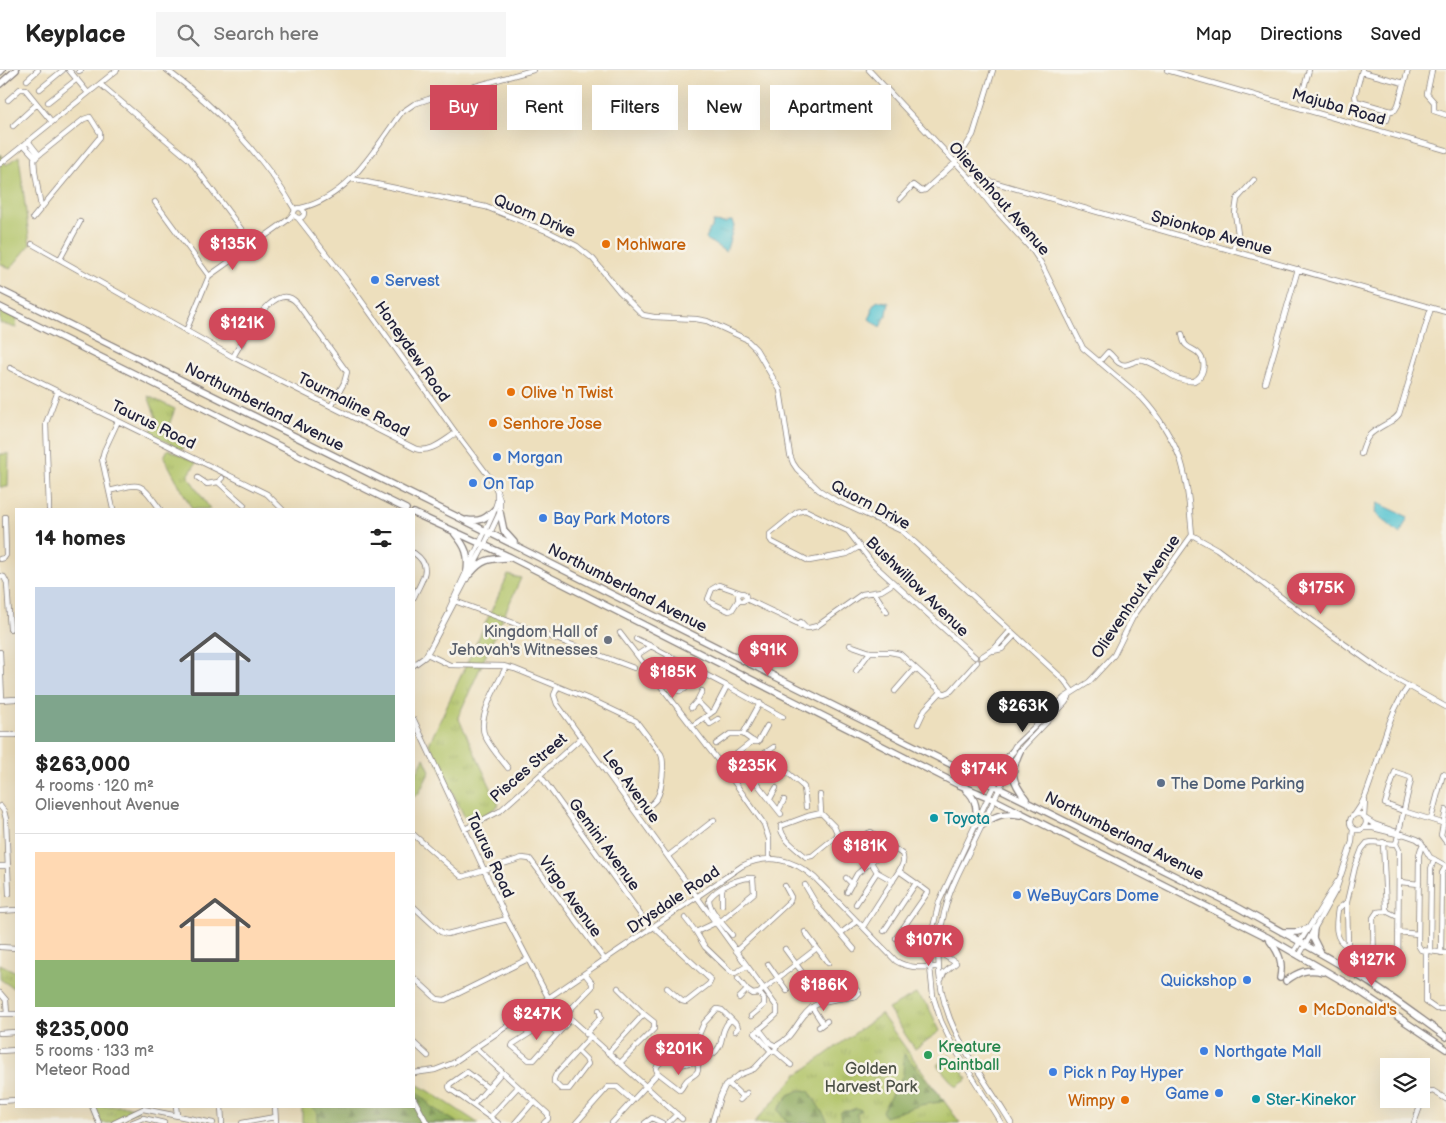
<!DOCTYPE html>
<meta charset="utf-8">
<style>
:root{--surface:#fff;--page:#f6f6f6;--text:#222;--muted:#767676;--line:#e0e0e0;--accent:#d1495b}
body{margin:0;font-family:"Balsamiq Sans",sans-serif;background:var(--page);color:var(--text);height:100vh;display:flex;flex-direction:column;font-size:19px;white-space:nowrap}
*{box-sizing:border-box;margin:0}
p{font-size:16px;color:var(--muted)}
.icon{flex:none;width:28px;height:28px;fill:none;stroke:currentColor;stroke-width:2;stroke-linecap:round;stroke-linejoin:round}
.map{position:relative;flex:1;overflow:hidden}
.drawer{position:absolute;left:15px;top:438px;width:400px;height:600px;display:flex;flex-direction:column;background:var(--surface);border-radius:0px;box-shadow:0 5px 20px #0002}
.drawer>*{flex:none}
.hud{position:absolute;left:430px;top:15px;width:475px;height:45px;display:flex;gap:10px}
.buttons{position:absolute;left:1380px;top:988px;display:grid;gap:10px}
.buttons a{display:grid;place-items:center;width:50px;height:50px;border-radius:0px;background:var(--surface);box-shadow:0 5px 20px #0002;font-size:25px}
.price{position:absolute;translate:-50% -42px;padding:0 11px;border-radius:18px;background:var(--accent);color:#fff;font-size:16px;line-height:32px;filter:drop-shadow(0 1px 2px #0008)}
.price::after{content:'';position:absolute;left:50%;top:30px;width:15px;height:11px;margin-left:-8px;background:inherit;clip-path:polygon(0 0,100% 0,50% 100%)}
.price.active{background:#222;color:#fff}
ul{padding:0;list-style:none}
li{display:grid;align-content:center;gap:10px;height:265px;padding:0 20px}
li+li{border-top:1px solid var(--line)}
li span{display:grid;place-items:center;height:155px;border-radius:0px;color:#555}
li>.icon{margin-inline-start:auto}
span .icon{width:90px;height:90px;fill:#fffc;stroke-width:1}
li b{font-size:21px}
h2{display:flex;justify-content:space-between;align-items:center;height:60px;padding:0 20px;font-size:21px}
.tag{padding:0 18px;border-radius:0px;background:var(--surface);box-shadow:0 5px 20px #0002;font-size:18px;line-height:45px}
.tag.active{background:var(--accent);color:#fff}
header{display:flex;align-items:center;gap:30px;box-sizing:border-box;height:70px;padding:0 25px;background:var(--surface);border-bottom:1px solid var(--line)}
header strong{font-size:24px}
nav{display:flex;gap:28px;margin-inline-start:auto;font-size:18px}
.search{width:350px;height:45px;background:var(--page);display:flex;align-items:center;gap:12px;box-sizing:border-box;padding:0 18px;border-radius:0px;color:var(--muted);font-size:19px}
.map>svg:first-child{display:block}
.grass{fill:url(#grass-tufts);stroke:#697250}
.forest{fill:url(#forest-firs);stroke:#57664b}
.pitch{fill:#b0c366;stroke:#697250}
.water{fill:url(#water-ripples);stroke:#3e7486}
.lines{fill:none;stroke-linecap:round;stroke-linejoin:round}
.minor-casing{stroke:#88807c;stroke-width:6}
.major-casing{stroke:#88807c;stroke-width:8}
.minor{stroke:#fff;stroke-width:4.5}
.major{stroke:#fff;stroke-width:5.5}
.food-dot{fill:#e8710a;stroke:#f7f3e8;stroke-width:2}
.shop-dot{fill:#3f7fe0;stroke:#f7f3e8;stroke-width:2}
.worship-dot{fill:#6b7280;stroke:#f7f3e8;stroke-width:2}
.service-dot{fill:#5c6f8a;stroke:#f7f3e8;stroke-width:2}
.culture-dot{fill:#0f9aa8;stroke:#f7f3e8;stroke-width:2}
.leisure-dot{fill:#2e9e5b;stroke:#f7f3e8;stroke-width:2}
.labels{text-anchor:middle;stroke-width:5;stroke-linejoin:round;paint-order:stroke}
.street-label{font-size:16px;fill:#22223b;stroke:#f7f3e8}
.food-label{font-size:16px;fill:#c56008;stroke:#f7f3e8;text-anchor:start}
.shop-label{font-size:16px;fill:#366cbe;stroke:#f7f3e8;text-anchor:start}
.worship-label{font-size:16px;fill:#5b616d;stroke:#f7f3e8;text-anchor:end}
.service-label{font-size:16px;fill:#4e5e75;stroke:#f7f3e8;text-anchor:start}
.culture-label{font-size:16px;fill:#0d838f;stroke:#f7f3e8;text-anchor:start}
.leisure-label{font-size:16px;fill:#27864d;stroke:#f7f3e8;text-anchor:start}
.park-label{font-size:16px;fill:#4d5248;stroke:#f7f3e8}
</style>
<header>
<strong>Keyplace</strong>
<div class="search"><svg class="icon" aria-label="search" viewBox="0 0 24 24"><circle cx="10" cy="10" r="6"/><path d="M15 15l6 6"/></svg>Search here</div>
<nav><a>Map</a><a>Directions</a><a>Saved</a></nav>
</header>
<div class="map">
<svg width="1446" height="1053" viewBox="0 0 1446 1053">
<defs>
<pattern id="grass-tufts" width="24" height="20" patternUnits="userSpaceOnUse" patternTransform="scale(1.25)"><rect width="24" height="20" fill="#b0c366"/><path d="M3 7l-1-3M5 7V3M7 7l1-3M15 17l-1-3M17 17v-4M19 17l1-3" fill="none" stroke="#97a759"/></pattern>
<pattern id="forest-firs" width="22" height="20" patternUnits="userSpaceOnUse" patternTransform="scale(1.25)"><rect width="22" height="20" fill="#8ca95b"/><path d="M5 1l3.5 6h-7zM16 11l3.5 6h-7z" fill="#72894c"/></pattern>
<pattern id="water-ripples" width="26" height="14" patternUnits="userSpaceOnUse" patternTransform="scale(1.25)"><rect width="26" height="14" fill="#59c5d2"/><path d="M2 4q2-2 4 0t4 0M15 11q2-2 4 0t4 0" fill="none" stroke="#4da9b5"/></pattern>
</defs>
<rect width="100%" height="100%" fill="#f7f3e8"/>
<filter id="ink" filterUnits="userSpaceOnUse"><feTurbulence type="fractalNoise" baseFrequency=".02" numOctaves="2"/><feDisplacementMap in="SourceGraphic" scale="10" xChannelSelector="R" yChannelSelector="G"/><feConvolveMatrix kernelMatrix="1 2 1 2 8 2 1 2 1" color-interpolation-filters="sRGB"/></filter>
<filter id="wash" filterUnits="userSpaceOnUse"><feTurbulence type="fractalNoise" baseFrequency=".0096" numOctaves="4" result="noise"/><feDisplacementMap in="SourceGraphic" scale="20" xChannelSelector="R" yChannelSelector="G"/><feGaussianBlur stdDeviation="1.12" result="paint"/><feColorMatrix in="noise" values="0 0 0 0 0 0 0 0 0 0 0 0 0 0 0 0 0 1.4 0 .05"/><feComposite in="paint" operator="in"/></filter>
<g filter="url(#wash)">
<rect width="100%" height="100%" fill="#eddfbd"/>
<!-- grass -->
<path class="grass" d="M0,240L17,247L16,258L0,253Z
M148,326L175,339L169,355L171,368L185,375L182,380L150,363L157,350Z
M168,379L196,393L188,406L210,439H192L164,387Z
M508,505L521,508L458,647L499,735L470,758L429,674Z
M424,688L430,701L419,723L414,727V708Z
M0,894L16,902V920L0,909Z
M916,924L928,936L940,961L915,979L888,939Z
M881,944L960,1053H754L796,1006V1004L800,1003Z
M949,985L968,1009L956,1017L937,995Z
M414,1013L429,1021L478,1053H302V1036H414Z
M93,1036H126L138,1040L112,1053H100Z"/>
<!-- forest -->
<path class="forest" d="M904,984L945,1031L920,1035L885,1047L882,1041L903,1005Z
M414,1018L431,1037L458,1053H318V1043L310,1036H414Z
M800,1020L809,1021L827,1050V1053H788L778,1040L789,1025Z
M856,1038L861,1040L856,1044L859,1051L857,1053H842L840,1044L842,1041H849Z"/>
<!-- pitch -->
<path class="pitch" d="M0,84L6,95L19,86L30,175L10,199L0,193Z
M0,384H9L8,417H0Z"/>
<!-- water -->
<path class="water" d="M730,151H732L734,156L726,182L706,169L709,160L712,158L713,152L725,153Z
M878,231L887,232L889,233L887,244L880,257L869,249L872,243L871,239L875,233Z
M1378,433L1408,447L1400,464L1375,443Z"/>
</g>
<g filter="url(#ink)">
<g class="lines">
<!-- minor casing -->
<g class="minor-casing">
<path id="minor" d="M69,0L88,23
M167,0C216,37 264,86 295,140
M869,0L970,108L992,136L1033,181L1041,193L1083,278L1142,328C1158,345 1173,369 1181,391C1188,413 1190,442 1192,465L1133,547L1114,585L1089,612L1064,628L1015,676L994,715L939,832L931,866L930,897L933,926L941,951L953,976L1001,1053
M1167,0L1446,80
M1362,0L1355,25L1356,31L1391,41L1395,40L1398,35L1408,0
M1432,0L1427,24L1434,32V41L1446,45
M79,1L81,0
M1362,2L1404,13
M27,10L38,0
M100,14L190,90L253,175
M40,19L63,0
M1301,28L1309,0
M8,30L20,19H25L52,52
M48,32L77,9
M1387,50L1389,41
M13,56L37,34
M28,71L39,85
M24,75L36,88
M0,94L117,0
M970,108L993,112L1446,242
M352,109L486,137L549,162L577,176L593,189L620,222L643,245L654,247L696,249L707,251L746,269L756,279L780,320L790,385L793,393L797,399L819,420L835,430L902,461L909,467L1063,609L1073,622
M900,129L913,115L921,121L925,120L955,93L973,65L993,0
M155,132L209,206
M294 143a5 5 0 1 1 10 0a5 5 0 1 1-10 0Z
M301,138C350,126 373,81 401,43L414,34L429,29L533,0
M33,148L100,67V63L90,47L84,49L34,89L35,102L41,137
M298,148L348,212L456,363L494,413L500,430V442L484,476L432,575L425,587L414,595
M32,174L233,287L416,379C431,383 443,371 456,363
M1233,181L1238,164L1235,143L1237,129L1254,110
M60,189L80,152
M186,261L209,206L289,149L294,143
M233,287C243,271 274,207 297,233L347,302L344,313L331,336
M1099,292L1108,282C1112,285 1115,290 1119,293C1128,299 1134,288 1144,291C1163,296 1174,313 1194,311C1204,306 1207,293 1199,284C1196,280 1190,279 1186,275C1183,272 1183,268 1182,264
M10,298L267,424L282,439
M1265,313L1298,199
M1361,384C1366,365 1370,363 1386,354C1391,351 1395,350 1399,344L1431,238
M198,408L207,414L218,412L222,408
M218,412L244,435
M109,421C143,413 139,411 160,439
M49,439L46,353L58,321
M113,439L102,389L104,381L118,351
M1192,465L1217,479L1326,561L1385,603L1446,637
M859,477L847,484L809,491L772,472L770,469V464L797,442L805,440L848,461L873,494L975,587
M414,483C434,497 422,509 414,527
M0,489L4,488L6,485L5,447
M0,506L4,507L7,513L10,559
M874,522L887,542
M738 527a4 4 0 1 1 8 0a4 4 0 1 1-8 0Z
M739,529L732,540L729,541L710,532L708,529L712,519L719,515L741,523
M746,529L799,554
M452,530L634,598
M449,539L493,444L497,432V423
M801,552L804,555L802,557L799,555Z
M802,557L809,558L817,556L862,524L881,521L894,513
M620,563L730,706L764,754L769,769V788
M636,569L651,576
M850,575L870,582H890L900,584L944,624L951,621L977,592
M993,581L1002,579L1015,565
M0,582L2,630
M427,584L450,595L503,596L515,599L596,632L636,651L661,684C665,693 662,720 657,728C653,735 644,739 637,743
M637,585L651,576L727,616L714,641L692,656
M981,587L995,578L1010,561
M683,592L672,614L679,621L685,619L695,598
M506,597C498,614 476,648 485,666C490,677 500,688 508,698
M661,601L669,585
M856,601L870,582
M727,616L783,647
M557,618L554,625L557,634L777,937V944C770,951 762,957 755,963L771,981L775,982L776,976L770,973L759,959
M702,621L697,631L710,644
M895,621L915,598
M0,630L16,629
M691,638L697,631
M705,647L710,654L718,649
M414,650L507,849L549,929L682,1049
M918,654L925,639L941,622
M743,664L754,672H758L767,656
M0,665H16
M716,674L730,664H743L760,633
M731,688L753,671
M748,694L761,703
M540,705L651,859
M730,706L774,677
M820,725L821,743
M770,729L776,718
M0,736L4,741L6,749L9,824
M779,740L784,730
M1446,740L1441,765L1446,772
M1403,741L1442,753
M821,743L808,746L781,756C779,767 798,780 806,787L812,786L838,765L860,767L871,762L902,784C905,790 903,795 899,801L863,857
M821,743L834,756L838,765
M1350 752a8 8 0 1 1 16 0a8 8 0 1 1-16 0Z
M781,744L755,711L757,706L775,694L779,695L804,717L806,737
M1355,744C1365,731 1369,716 1374,701C1383,673 1390,641 1408,617
M1364,747L1365,730
M1366,749L1374,754L1417,769L1421,772L1430,787L1446,796
M1431,749L1443,704L1446,705
M1363,758H1373L1401,765
M465,759L500,741L581,668
M414,765L462,807L522,788L530,789L605,890
M1383,772L1386,839L1388,842L1398,847
M1424,776L1421,778L1419,785L1418,875L1421,880L1446,883
M668,786L714,750
M0,796H8
M877,802L871,792L886,780
M846,808L852,814
M1400,812L1419,814
M805,815L818,837L854,879
M722,818V835
M847,822L857,804L871,792
M1347,832L1338,839C1336,852 1333,871 1348,876
M856,834L877,802L893,811
M414,837L441,862L447,864L507,849
M0,841L16,840
M1387,841L1377,842L1373,848L1374,896L1380,902L1396,903L1398,901L1399,780L1396,774L1411,710L1410,707L1395,702L1385,734L1403,741
M685,848L696,862L715,853
M716,854L721,851L754,823L753,808C740,807 718,817 709,829C709,841 724,855 732,865
M654,857L711,910L709,914L686,932L682,931L667,918
M884,861L916,813L899,801
M696,862L705,877L731,902L735,903L747,896
M1398,862L1418,864
M841,863L857,851
M896,868L928,822L916,813
M939,876L945,886L956,893L944,903L941,910
M0,877L16,878
M817,878L828,893
M785,879L807,909
M736,881L790,831L791,827L785,816
M1426,881V932L1436,939H1446
M1430,881L1431,799L1434,789
M1293,883L1337,812
M1441,883L1442,803L1446,796
M1299,886L1336,820L1352,772L1353,758
M1373,886L1355,885L1348,876L1347,832L1355,797L1362,779L1367,773L1372,772L1396,774
M768,894L787,921
M414,908L437,929L445,930L528,889
M738,909L747,920
M0,923L6,930L7,944H0
M739,928L747,920L753,924L759,923
M812,937L823,954
M7,944H16
M565,945L592,917V913L585,904
M751,946L764,935V929L759,923L760,922L817,878L805,862
M819,957L827,951
M0,963L16,962
M557,963L549,956L544,954L513,974L512,976L529,990H534L570,950
M586,964L601,947L599,940
M414,973L428,986
M776,976C796,966 797,947 814,936C825,929 843,929 856,926L859,923L856,919
M476,978L548,1044V1049L544,1053
M0,981L16,980
M578,981L586,989L588,994L569,1019H561L554,1012V1009L556,1004L590,967
M775,981L791,995
M608,983L644,944L618,918
M697,990C700,1005 697,1002 687,1010C684,1013 683,1017 680,1020L658,1003L656,999L658,995C670,983 680,969 698,967L704,953L717,939L722,940L737,955L738,958L735,961
M620,993L654,959V952L644,944
M681,995C696,991 716,990 721,972C723,962 724,957 730,950
M414,1003L435,1000L453,993L742,796C768,783 794,789 815,808L896,891C909,899 923,897 938,897
M728,1013L743,1027
M488,1018L467,1002L450,1014L449,1017L450,1019L498,1053
M414,1029L427,1053
M740,1030L747,1023
M0,1031L16,1030
M473,1035L502,1002
M92,1036L99,1053
M176,1036L177,1045
M221,1036L222,1053
M275,1036L276,1053
M490,1047L518,1017
M114,1053L143,1039L213,1053
M131,1053L143,1048L164,1053
M242,1053L275,1047
M515,1053L534,1031
M576,1053L608,1017H617L632,1030
M612,1053L658,1003
M645,1053L652,1048L662,1053
M668,1053L677,1044
M712,1053L720,1027L725,1016L739,1005L754,999L771,981
M1011,1053C991,1019 965,986 950,949C934,909 936,866 949,826C955,808 966,789 974,772C987,745 999,719 1012,693L1024,676L1065,633L1069,627
M1414,1053L1425,1023L1433,1021L1446,1029"/>
</g>
<!-- major casing -->
<g class="major-casing">
<path id="major" d="M0,2L2,0
M0,14L16,0
M0,220L520,478L774,606L1239,838C1280,861 1322,883 1362,908C1391,926 1418,947 1446,967
M0,237L406,439
M500,442L504,461L514,472
M414,443L510,487L957,714L995,730L1267,867L1353,917L1446,979
M467,450C479,452 486,449 495,439
M455,464C466,477 469,485 467,501
M470,504C482,489 489,489 507,488
M1020,681C1010,703 1011,710 1026,729
M973,702C995,704 999,696 1013,681
M966,720C977,729 977,740 976,754
M981,756C994,746 1003,742 1020,745
M1314,858L1313,868L1320,882
M1282,862H1297L1307,859
M1270,871C1280,884 1283,893 1280,908
M1286,911C1298,902 1307,898 1323,902"/>
</g>
<!-- minor -->
<use href="#minor" class="minor"/>
<!-- major -->
<use href="#major" class="major"/>
</g>
</g>
<!-- markers -->
<g class="food-dot">
<circle cx="606" cy="174" r="5"/>
<circle cx="511" cy="322" r="5"/>
<circle cx="493" cy="353" r="5"/>
<circle cx="1303" cy="939" r="5"/>
<circle cx="1125" cy="1030" r="5"/>
</g>
<g class="shop-dot">
<circle cx="375" cy="210" r="5"/>
<circle cx="497" cy="387" r="5"/>
<circle cx="473" cy="413" r="5"/>
<circle cx="543" cy="448" r="5"/>
<circle cx="1017" cy="825" r="5"/>
<circle cx="1247" cy="910" r="5"/>
<circle cx="1204" cy="981" r="5"/>
<circle cx="1053" cy="1002" r="5"/>
<circle cx="1219" cy="1023" r="5"/>
</g>
<circle class="worship-dot" cx="608" cy="570" r="5"/>
<circle class="service-dot" cx="1161" cy="713" r="5"/>
<g class="culture-dot">
<circle cx="934" cy="748" r="5"/>
<circle cx="1256" cy="1029" r="5"/>
</g>
<circle class="leisure-dot" cx="928" cy="985" r="5"/>
<g class="labels">
<!-- street labels -->
<g class="street-label">
<text transform="translate(1339 36) rotate(16)" y="6">Majuba Road</text>
<text transform="translate(1000 128) rotate(49)" y="6">Olievenhout Avenue</text>
<text transform="translate(535 145) rotate(23)" y="6">Quorn Drive</text>
<text transform="translate(1212 162) rotate(16)" y="6">Spionkop Avenue</text>
<text transform="translate(413 281) rotate(55)" y="6">Honeydew Road</text>
<text transform="translate(354 334) rotate(27)" y="6">Tourmaline Road</text>
<text transform="translate(265 336) rotate(27)" y="6">Northumberland Avenue</text>
<text transform="translate(154 354) rotate(26)" y="6">Taurus Road</text>
<text transform="translate(871 434) rotate(28)" y="6">Quorn Drive</text>
<text transform="translate(918 516) rotate(44)" y="6">Bushwillow Avenue</text>
<text transform="translate(628 517) rotate(27)" y="6">Northumberland Avenue</text>
<text transform="translate(1135 526) rotate(-56)" y="6">Olievenhout Avenue</text>
<text transform="translate(528 697) rotate(-41)" y="6">Pisces Street</text>
<text transform="translate(632 716) rotate(54)" y="6">Leo Avenue</text>
<text transform="translate(1125 765) rotate(27)" y="6">Northumberland Avenue</text>
<text transform="translate(605 774) rotate(54)" y="6">Gemini Avenue</text>
<text transform="translate(491 785) rotate(65)" y="6">Taurus Road</text>
<text transform="translate(571 826) rotate(54)" y="6">Virgo Avenue</text>
<text transform="translate(673 829) rotate(-34)" y="6">Drysdale Road</text>
</g>
<!-- food labels -->
<g class="food-label">
<text x="616" y="180">Mohlware</text>
<text x="521" y="328">Olive 'n Twist</text>
<text x="503" y="359">Senhore Jose</text>
<text x="1313" y="945">McDonald's</text>
<text x="1115" y="1036" text-anchor="end">Wimpy</text>
</g>
<!-- shop labels -->
<g class="shop-label">
<text x="385" y="216">Servest</text>
<text x="507" y="393">Morgan</text>
<text x="483" y="419">On Tap</text>
<text x="553" y="454">Bay Park Motors</text>
<text x="1027" y="831">WeBuyCars Dome</text>
<text x="1237" y="916" text-anchor="end">Quickshop</text>
<text x="1214" y="987">Northgate Mall</text>
<text x="1063" y="1008">Pick n Pay Hyper</text>
<text x="1209" y="1029" text-anchor="end">Game</text>
</g>
<!-- worship labels -->
<g class="worship-label">
<text x="598" y="567">Kingdom Hall of<tspan x="598" dy="18">Jehovah's Witnesses</tspan></text>
</g>
<!-- service labels -->
<g class="service-label">
<text x="1171" y="719">The Dome Parking</text>
</g>
<!-- culture labels -->
<g class="culture-label">
<text x="944" y="754">Toyota</text>
<text x="1266" y="1035">Ster-Kinekor</text>
</g>
<!-- leisure labels -->
<g class="leisure-label">
<text x="938" y="982">Kreature<tspan x="938" dy="18">Paintball</tspan></text>
</g>
<!-- park labels -->
<g class="park-label">
<text x="871" y="1004">Golden<tspan x="871" dy="18">Harvest Park</tspan></text>
</g>
</g>
</svg>
<div class="buttons">
<a><svg class="icon" aria-label="layers" viewBox="0 0 24 24"><path d="M12 4l9 5-9 5-9-5zM3 14l9 5 9-5"/></svg></a>
</div>
<b class="price" style="left:233px;top:201px">$135K</b>
<b class="price" style="left:242px;top:280px">$121K</b>
<b class="price" style="left:1321px;top:545px">$175K</b>
<b class="price" style="left:768px;top:607px">$91K</b>
<b class="price" style="left:673px;top:629px">$185K</b>
<b class="price active" style="left:1023px;top:663px">$263K</b>
<b class="price" style="left:752px;top:723px">$235K</b>
<b class="price" style="left:984px;top:726px">$174K</b>
<b class="price" style="left:865px;top:803px">$181K</b>
<b class="price" style="left:929px;top:897px">$107K</b>
<b class="price" style="left:1372px;top:917px">$127K</b>
<b class="price" style="left:824px;top:942px">$186K</b>
<b class="price" style="left:537px;top:971px">$247K</b>
<b class="price" style="left:679px;top:1006px">$201K</b>
<div class="hud">
<a class="tag active">Buy</a>
<a class="tag">Rent</a>
<a class="tag">Filters</a>
<a class="tag">New</a>
<a class="tag">Apartment</a>
</div>
<section class="drawer">
<h2>14 homes<svg class="icon" aria-label="filters" viewBox="0 0 24 24"><path d="M4 7h16M4 17h16"/><circle cx="9" cy="7" r="2"/><circle cx="15" cy="17" r="2"/></svg></h2>
<ul>
<li><span style="background:linear-gradient(#c9d6e8 70%,#7fa58c 0)"><svg class="icon" aria-label="home" viewBox="0 0 24 24"><path d="M3 11l9-7 9 7M6 9v11h12V9"/></svg></span><div><b>$263,000</b><p>4 rooms · 120 m²</p><p>Olievenhout Avenue</p></div></li>
<li><span style="background:linear-gradient(#ffd9b3 70%,#8fb573 0)"><svg class="icon" aria-label="home" viewBox="0 0 24 24"><path d="M3 11l9-7 9 7M6 9v11h12V9"/></svg></span><div><b>$235,000</b><p>5 rooms · 133 m²</p><p>Meteor Road</p></div></li>
</ul>
</section>
</div>
